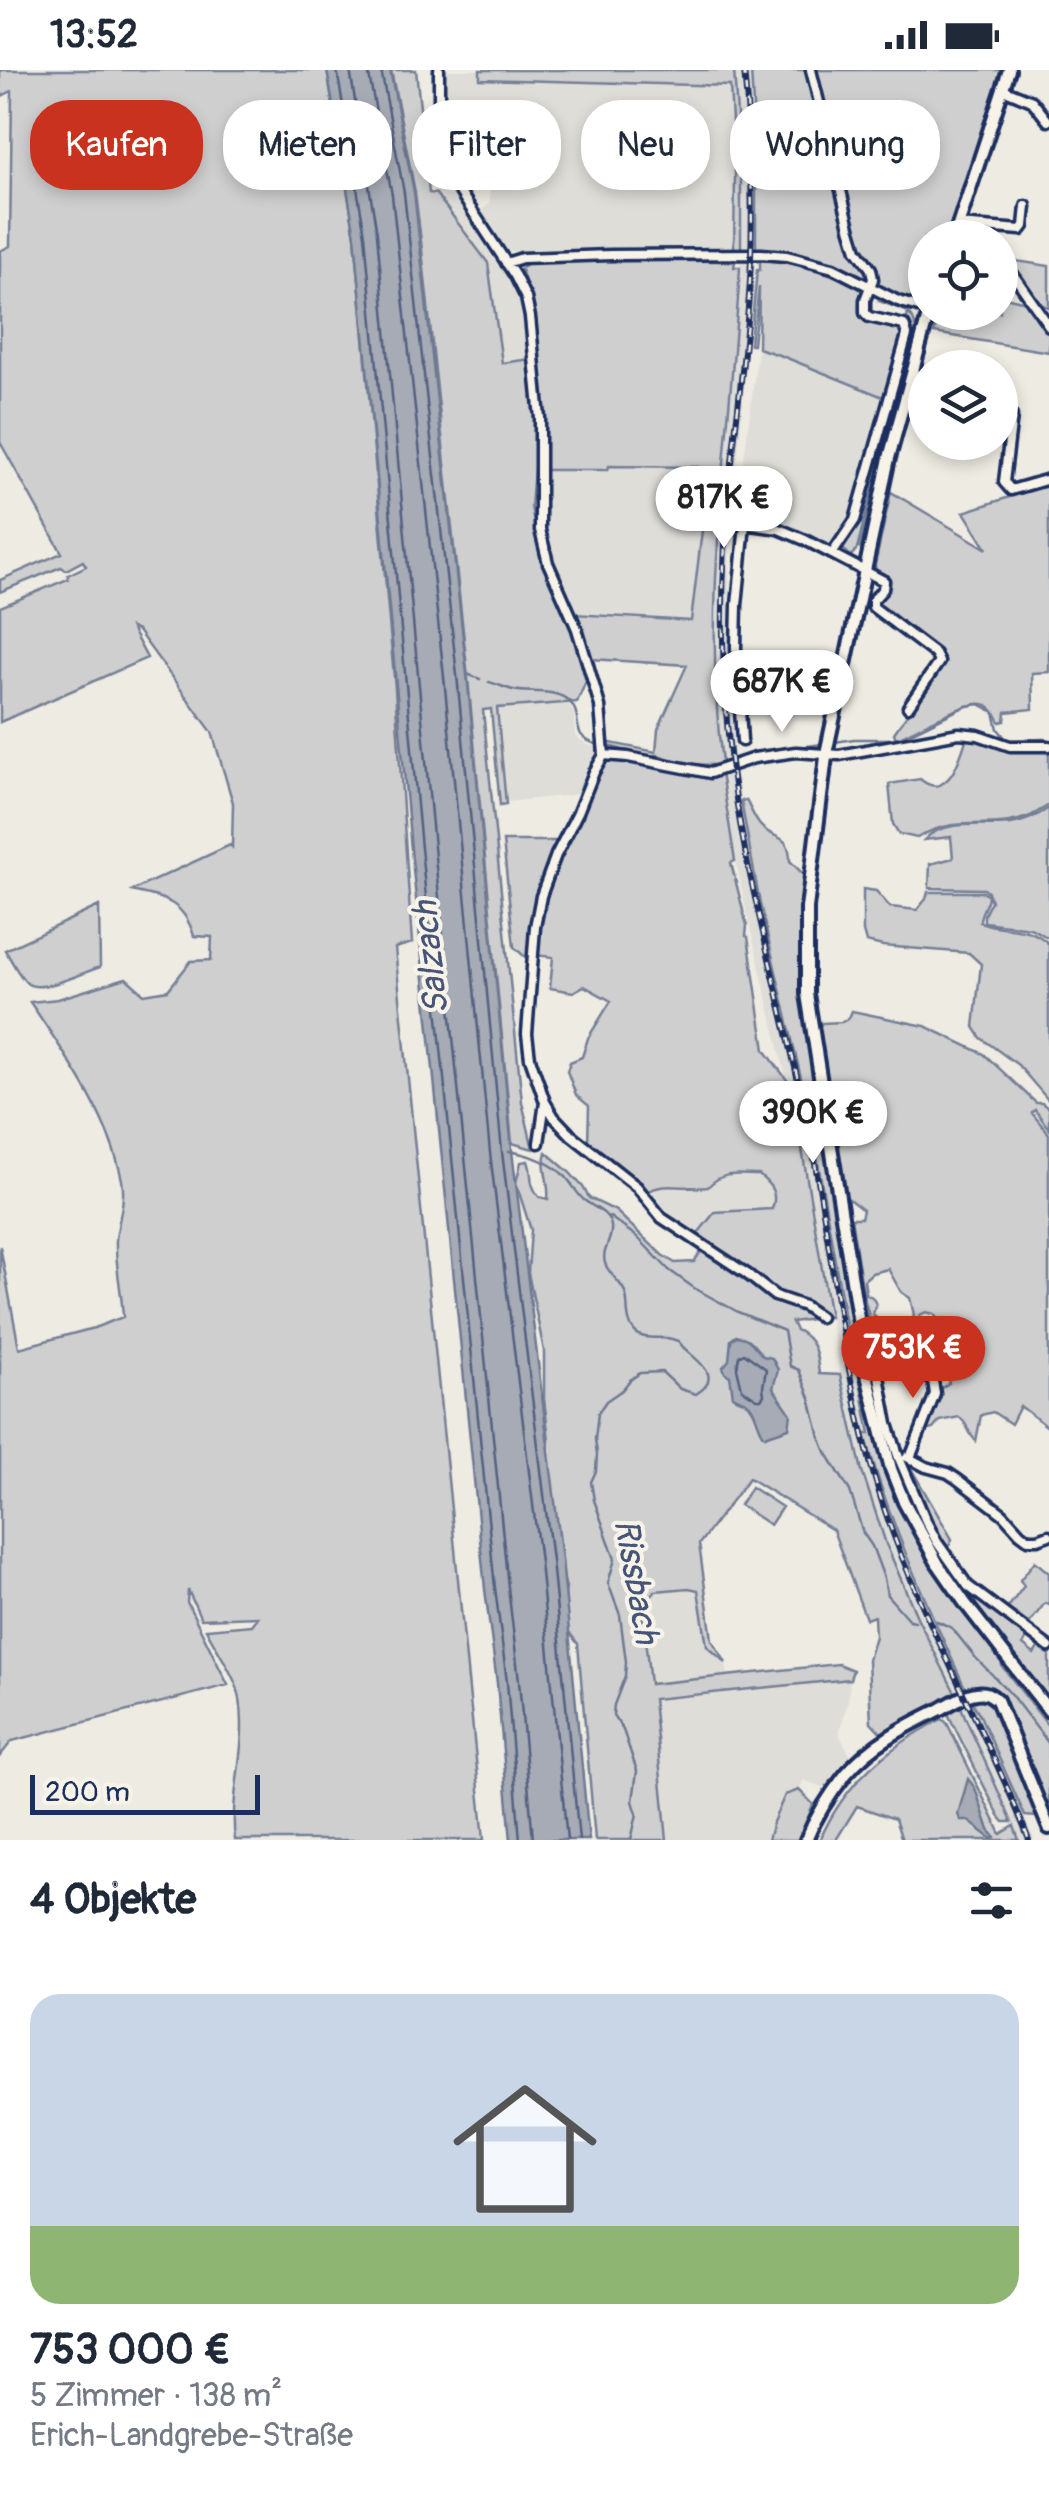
<!DOCTYPE html>
<html lang="de">
<meta charset="utf-8">
<style>
:root{--surface:#fff;--page:#f2f2f3;--text:#1f2937;--muted:#747a83;--line:#e0e1e3;--accent:#c8321e}
body{margin:0;font-family:Pangolin,sans-serif;background:var(--page);color:var(--text);height:100vh;display:flex;flex-direction:column;font-size:38px;white-space:nowrap}
*{box-sizing:border-box;margin:0}
p{font-size:32px;color:var(--muted)}
.icon{flex:none;width:55px;height:55px;fill:none;stroke:currentColor;stroke-width:2;stroke-linecap:round;stroke-linejoin:round}
.map{position:relative;height:1770px;overflow:hidden}
.panel{display:flex;flex-direction:column;background:var(--surface);flex:1}
.panel>*{flex:none}
.guide{position:absolute;left:30px;top:30px;width:990px;height:90px;display:flex;gap:20px}
.controls{position:absolute;left:908px;top:150px;display:grid;gap:20px}
.controls a{display:grid;place-items:center;width:110px;height:110px;border-radius:50%;background:var(--surface);box-shadow:0 5px 15px #0003;font-size:50px}
.scale{position:absolute;left:30px;bottom:25px;width:230px;box-sizing:border-box;padding-left:10px;border:5px solid #1b2f5e;border-top:0;font-size:28px;line-height:35px;white-space:nowrap;color:#1b2f5e;-webkit-text-stroke:8px #f7f3e8;paint-order:stroke}
.price{position:absolute;translate:-50% -85px;padding:0 22px;border-radius:35px;background:#fff;color:#222;font-size:32px;line-height:65px;filter:drop-shadow(0 2px 5px #0008)}
.price::after{content:'';position:absolute;left:50%;top:60px;width:30px;height:22px;margin-left:-15px;background:inherit;clip-path:polygon(0 0,100% 0,50% 100%)}
.price.on{background:var(--accent);color:#fff}
ul{padding:0;list-style:none}
li{display:grid;align-content:center;gap:20px;height:530px;padding:0 30px}
li+li{border-top:2px solid var(--line)}
li span{display:grid;place-items:center;height:310px;border-radius:30px;color:#555}
li>.icon{margin-inline-start:auto}
span .icon{width:180px;height:180px;fill:#fffc;stroke-width:1}
li b{font-size:42px}
h2{display:flex;justify-content:space-between;align-items:center;height:120px;padding:0 30px;font-size:42px}
.chip{padding:0 35px;border-radius:40px;background:var(--surface);box-shadow:0 5px 15px #0003;font-size:35px;line-height:90px}
.chip.on{background:var(--accent);color:#fff}
.status{display:flex;justify-content:space-between;align-items:center;height:70px;padding:0 50px;background:var(--surface);direction:ltr}
.status svg{height:28px;fill:currentColor}
.map>svg:first-child{display:block}
.built{fill:#deddd8}
.green{fill:#cfcfcf;stroke:#757f96;stroke-width:2.5}
.water{fill:#a6abb5;stroke:#6e7992;stroke-width:2.5}
.lines{fill:none;stroke-linecap:round;stroke-linejoin:round}
.shore{stroke:#536181;stroke-width:2.5}
.stream{stroke:#6e7992;stroke-width:2.5}
.street-casing{stroke:#1b2f5e;stroke-width:15}
.secondary-casing{stroke:#1b2f5e;stroke-width:18}
.street{stroke:#f7f3e8;stroke-width:8}
.secondary{stroke:#f7f3e8;stroke-width:10}
.rail-casing{stroke:#1b2f5e;stroke-width:6}
.rail{stroke:#f7f3e8;stroke-width:2.5;stroke-dasharray:8;stroke-linecap:butt}
.labels{text-anchor:middle;stroke-width:8;stroke-linejoin:round;paint-order:stroke}
.water-label{font-size:35px;font-style:italic;fill:#455478;stroke:#f7f3e8}
</style>
<div class="status"><b>13:52</b><svg viewBox="0 0 49 12"><path d="M0 12V9h3v3zM5 12V6h3v6zM10 12V3h3v9zM15 12V0h3v12zM26 1h20v11H26zM47 4h2v5h-2z"/></svg></div>
<div class="map">
<svg width="1049" height="1770" viewBox="0 0 1049 1770">
<rect width="100%" height="100%" fill="#eeebe2"/>
<filter id="ink" filterUnits="userSpaceOnUse"><feTurbulence type="fractalNoise" baseFrequency=".01" numOctaves="2"/><feDisplacementMap in="SourceGraphic" scale="20" xChannelSelector="R" yChannelSelector="G"/><feConvolveMatrix kernelMatrix="1 2 1 2 8 2 1 2 1" color-interpolation-filters="sRGB"/></filter>
<g filter="url(#ink)">
<!-- built -->
<path class="built" d="M447,0H480V9L730,16L735,105L734,180L520,182L503,180L478,142L490,134V105L465,104L462,95H454L450,85L447,63Z
M734,0H751L757,173L729,486L728,576L735,697L760,834L810,1046L849,1272L853,1273L871,1365H866L874,1398L912,1502L989,1664L1034,1770H1019L965,1643L946,1609L899,1507L862,1401L840,1305L796,1049L745,836L735,786L719,668L715,575L720,424L738,233L741,179V104Z
M437,39L436,61L454,119L495,186L508,201L519,223L531,289L456,299L480,183L436,124L430,56Z
M758,278L782,285L883,327L875,350L851,445L830,480L738,438Z
M609,396L699,397L707,418L691,551L574,544L550,484L542,447L545,400H608Z
M568,634L574,643L575,666L588,675L601,678L581,724L506,732L497,639Z
M732,1103L759,1104L771,1115L775,1130L772,1139L715,1142L695,1167L663,1146L645,1123L658,1115L694,1119Z
M689,1518L699,1520L707,1575L726,1593L728,1606L650,1615L642,1539L654,1521Z
M850,1609L848,1631L840,1659V1666L851,1687L826,1717H820L804,1710L799,1720L813,1734L800,1770H667L653,1629Z"/>
<!-- green -->
<path class="green" d="M0,0H327L355,166L395,619L412,873L395,878L484,1770H235C229,1723 248,1677 240,1629C237,1608 216,1579 206,1559L252,1555L258,1547L201,1549L188,1520L187,1532L228,1615L12,1671L0,1686V1176L19,1278L94,1258L123,1247C122,1222 115,1196 116,1170C118,1149 126,1131 122,1110C108,1044 67,987 30,932L58,929L126,908L144,924L168,920L191,891L211,890L212,867L194,866C183,830 163,828 131,821L230,775L232,777L233,733L212,662L138,561L131,558L147,588L0,652V537L68,509V505L86,496L83,491L66,500L61,497L0,522V510L62,483L0,372V181L10,176L12,21L0,27Z
M391,0H416L429,123L436,124L488,193L502,293L531,289L536,374L531,437L543,494L573,560L587,609L577,632L497,638L506,734L500,735L491,639L483,640L522,1032L533,1079L512,1073L467,598L422,180L415,122Z
M480,0H734L741,104V179L734,180L735,105L730,16L480,9Z
M751,0H809L854,177L870,205L869,209C829,190 800,181 756,179V88Z
M814,0H1003L947,167L925,168V220C909,234 891,227 876,214V204L857,171Z
M1003,189L1049,196V237L1038,234L1029,219Z
M760,190C803,193 821,199 859,217L862,222C850,259 873,249 898,259L901,265L883,327L782,286L758,278L759,217L753,274H750L757,200H760Z
M553,191H717L735,192L734,197H740C731,364 701,525 722,693L716,695L678,694L608,680L606,672L656,682L658,659L687,595L591,589L574,544L691,551L707,419L697,418L699,397L609,396L608,400H545L540,288L533,235L521,199L528,192Z
M1000,226L1031,233L1049,261V282L934,263L940,243L1000,242Z
M881,230C898,236 914,239 916,260L882,378L857,479L851,486L843,479L860,447L912,260V256L907,249L908,243L906,241L879,231Z
M904,307L863,474L859,479L881,390Z
M1049,414V602L1032,603L1033,639L1006,642L1005,651L1000,652C996,644 992,636 983,634C966,631 914,660 896,669L894,663L942,594L939,582L879,537L878,532L890,516V510L876,501L875,495L891,422L987,479L964,442Z
M967,667L990,672L1002,678L1049,679V735C1042,739 1035,744 1028,747C990,762 959,743 917,768L899,764L893,754L889,714L920,709C948,733 961,686 967,667Z
M617,687L721,702L735,791L731,793L747,856L746,866L748,867L765,980L787,1010L802,1079L830,1247H822L776,1225L695,1167L715,1142L772,1139C778,1123 771,1115 759,1105C739,1105 723,1100 708,1117C684,1120 666,1110 645,1123L588,1074L589,1036L576,1025L567,1001L570,992L582,987L588,968L611,931L584,916L573,922L550,918L553,887L534,885L539,851L554,797L598,701L605,691Z
M746,730C750,738 754,747 759,754C773,772 790,761 790,791L803,804L805,810L800,863L802,924L861,1306L881,1385L908,1452L930,1492L1002,1590V1596L1049,1657V1742L1037,1707L1000,1626C990,1615 981,1617 967,1622C927,1535 890,1456 865,1364H870L853,1273L849,1272L810,1046L760,834L741,731Z
M1049,738V868L1030,858L984,852V845L991,831L988,822L984,819L929,818L930,794L953,788L951,767L924,770C944,748 984,757 1011,754C1026,752 1037,746 1049,738Z
M503,771H561L540,822L527,886L525,887L514,877Z
M863,819L876,821L890,837L917,840L926,829L928,822H983L988,825C988,835 979,843 980,852C1006,862 1027,853 1049,874V1031L1018,995L981,968L974,957L981,894L969,883L883,876L866,872L863,861Z
M99,836L100,897C85,902 42,923 28,914C19,907 11,889 5,880Z
M852,941L925,956L984,984L1036,1033H1042L1049,1039V1059L1035,1040L1032,1043L1049,1064V1358L1020,1336L1011,1354L993,1342L981,1345L976,1371C968,1364 968,1353 959,1347L940,1351L933,1359L925,1361L938,1320L949,1313L944,1291L947,1280L935,1269L941,1254L934,1244L926,1242L920,1245L916,1259L905,1263L914,1245L910,1228L901,1222L888,1199L872,1203L864,1210L866,1224L872,1227L876,1234L873,1244L883,1253L884,1263L881,1271C864,1256 856,1174 851,1148H861L863,1140L846,1127L819,957L822,953L842,952L849,948Z
M546,1082L569,1102L583,1117L589,1128L616,1141L662,1185L675,1193L694,1192L703,1178L765,1221L804,1237L819,1248L792,1252C799,1267 792,1255 804,1265C817,1275 817,1289 819,1304L840,1305L862,1401L886,1474L917,1547L957,1627L882,1664L871,1652L868,1590L875,1566L874,1546L866,1549L833,1460L749,1408L699,1474L712,1570L726,1593L707,1576L698,1520L689,1518L655,1521L642,1540L650,1614L838,1594L853,1600L850,1609L653,1629L667,1770H595L578,1574L564,1556L563,1539L566,1517L560,1499L548,1394L549,1369L544,1329V1281L528,1203L531,1160L516,1113L521,1092L528,1091C534,1107 527,1111 539,1127L548,1129C550,1111 541,1098 546,1082Z
M909,1395L952,1469L947,1481C934,1458 910,1422 909,1395Z
M751,1417L782,1437L770,1455L740,1435Z
M1035,1491L1049,1503V1535L1045,1533L1028,1555L1007,1539L1024,1516L1020,1510Z
M973,1523L1028,1565L1023,1575L1034,1584L1040,1575L1049,1582V1628L977,1539Z
M969,1627C982,1626 989,1630 997,1639L1041,1751L1037,1747L1025,1746L979,1643Z
M959,1632L966,1649L1012,1752H1004L999,1746L950,1648L948,1643Z
M942,1649L947,1653L1001,1764L1014,1756L1019,1770H902L895,1749L857,1736L836,1770H820C844,1713 888,1677 942,1649Z
M799,1720L813,1734L800,1770H768L773,1752L785,1725Z"/>
<!-- water -->
<path class="water" d="M327,0H390L414,122L467,604L512,1081L562,1489L589,1770H511L497,1613L485,1519L411,779L355,166Z
M736,1266C751,1267 753,1276 763,1286L772,1288L778,1300L773,1318L791,1344L789,1358L765,1366C757,1358 757,1339 746,1332C742,1330 737,1329 733,1326L730,1306L725,1303L723,1297L729,1290L731,1270Z
M968,1709L975,1718L989,1760L995,1767L992,1769L967,1750H960L958,1744Z"/>
<g class="lines">
<!-- shore -->
<path class="shore" d="M337,0L365,165L421,778L495,1518L507,1612L520,1770
M350,0L377,164L434,777L508,1517L519,1611L533,1770
M368,0L392,125L444,607L490,1083L540,1492L567,1770
M381,0L404,123L457,605L502,1082L552,1490L579,1770
M744,1283L766,1299L763,1317L764,1325L761,1329H757L742,1319L737,1298L739,1286Z"/>
<!-- stream -->
<path class="stream" d="M467,604L480,609
M489,612C497,614 505,618 513,620C530,624 554,618 569,631C586,648 566,666 599,675
M835,672L854,669H899L966,636L979,634L994,642L998,659L1007,670L1044,669
M608,676L647,686L658,685L676,691
M683,692L705,698L760,683L822,674
M509,1081C530,1085 549,1091 565,1106C572,1113 576,1123 584,1130C594,1138 609,1142 611,1156C613,1170 601,1180 605,1193C609,1206 623,1212 626,1225C629,1238 625,1250 635,1262C644,1271 660,1266 672,1269C682,1272 677,1271 684,1278C699,1292 724,1307 696,1324L680,1319L662,1302L640,1303L630,1310L622,1320L606,1331L598,1343L595,1369L597,1384L596,1401L591,1412L594,1430L615,1489L608,1513L620,1545L626,1592L625,1606L614,1635L613,1645L623,1660L637,1701L633,1731L637,1744L631,1770
M610,1147L637,1167L669,1200L694,1218L738,1242L784,1261L790,1296L799,1300L810,1328L820,1367L826,1382L850,1421L863,1463L872,1476L884,1508L887,1525L909,1550L915,1551
M937,1551L952,1558L975,1587L1009,1622L1049,1674"/>
<!-- street casing -->
<g class="street-casing">
<path id="street" d="M439,0V61L458,119L515,206L526,228L530,247L540,348V460L548,493L577,559L588,595L600,636L604,685
M811,0L850,157L857,180L871,199L873,209L865,230V243L869,247L904,255L907,265L855,450L832,484
M1003,19L1032,31L1048,51
M958,155L1021,160L1024,156L1026,136
M1000,191L1008,197L1049,256
M506,193L522,188L611,185L761,184L787,186L833,198L898,231L925,239
M1012,346L1004,412L1011,420L1049,409
M742,671L736,577L737,535L745,454L779,459L805,470L884,511L883,519L873,530V537L935,584L939,592L908,637
M604,685L628,687L710,703L754,688L796,682L839,685L959,663L978,665L1010,676H1049
M545,1032L554,1047L571,1065L637,1117L662,1148L747,1204L775,1226L804,1236L820,1247
M539,1073L545,1032L530,988L527,964L535,857L541,826L556,785L578,742L594,702L604,685
M907,1387L926,1397L948,1403L957,1409L1003,1444L1020,1463L1028,1469H1038L1049,1465
M910,1388L935,1324L933,1311L881,1278L874,1280L888,1354L899,1388L926,1451L937,1472L968,1516L1049,1577"/>
</g>
<!-- secondary casing -->
<g class="secondary-casing">
<path id="secondary" d="M954,168L1009,0
M929,242L889,388L827,679L807,838V924L867,1305L891,1399L904,1432L938,1494L965,1533L1049,1641
M806,1770C816,1746 830,1724 846,1704C871,1674 906,1656 941,1639C951,1633 964,1625 976,1623C985,1621 990,1624 997,1630L1049,1758"/>
</g>
<!-- street -->
<use href="#street" class="street"/>
<!-- secondary -->
<use href="#secondary" class="secondary"/>
<!-- rail casing -->
<g class="rail-casing">
<path id="rail" d="M744,0C751,70 754,140 750,210C745,298 730,386 725,474C722,528 722,584 726,638C735,788 784,930 812,1077C835,1199 845,1325 886,1444C924,1556 986,1659 1029,1770"/>
</g>
<!-- rail -->
<use href="#rail" class="rail"/>
</g>
</g>
<g class="labels">
<!-- water labels -->
<g class="water-label">
<text transform="translate(430 888) rotate(-96)" y="12">Salzach</text>
<text transform="translate(637 1511) rotate(80)" y="12">Rissbach</text>
</g>
</g>
</svg>
<div class="controls">
<a><svg class="icon" aria-label="locate" viewBox="0 0 24 24"><circle cx="12" cy="12" r="6"/><path d="M12 2v4M12 18v4M2 12h4M18 12h4"/></svg></a>
<a><svg class="icon" aria-label="layers" viewBox="0 0 24 24"><path d="M12 4l9 5-9 5-9-5zM3 14l9 5 9-5"/></svg></a>
</div>
<div class="scale">200 m</div>
<b class="price" style="left:724px;top:481px">817K €</b>
<b class="price" style="left:782px;top:665px">687K €</b>
<b class="price" style="left:813px;top:1096px">390K €</b>
<b class="price on" style="left:913px;top:1331px">753K €</b>
<div class="guide">
<a class="chip on">Kaufen</a>
<a class="chip">Mieten</a>
<a class="chip">Filter</a>
<a class="chip">Neu</a>
<a class="chip">Wohnung</a>
</div>
</div>
<section class="panel">
<h2>4 Objekte<svg class="icon" aria-label="filters" viewBox="0 0 24 24"><path d="M4 7h16M4 17h16"/><circle cx="9" cy="7" r="2"/><circle cx="15" cy="17" r="2"/></svg></h2>
<ul>
<li><span style="background:linear-gradient(#c9d6e8 75%,#8fb573 0)"><svg class="icon" aria-label="home" viewBox="0 0 24 24"><path d="M3 11l9-7 9 7M6 9v11h12V9"/></svg></span><div><b>753 000 €</b><p>5 Zimmer · 138 m²</p><p>Erich-Landgrebe-Straße</p></div></li>
</ul>
</section>
